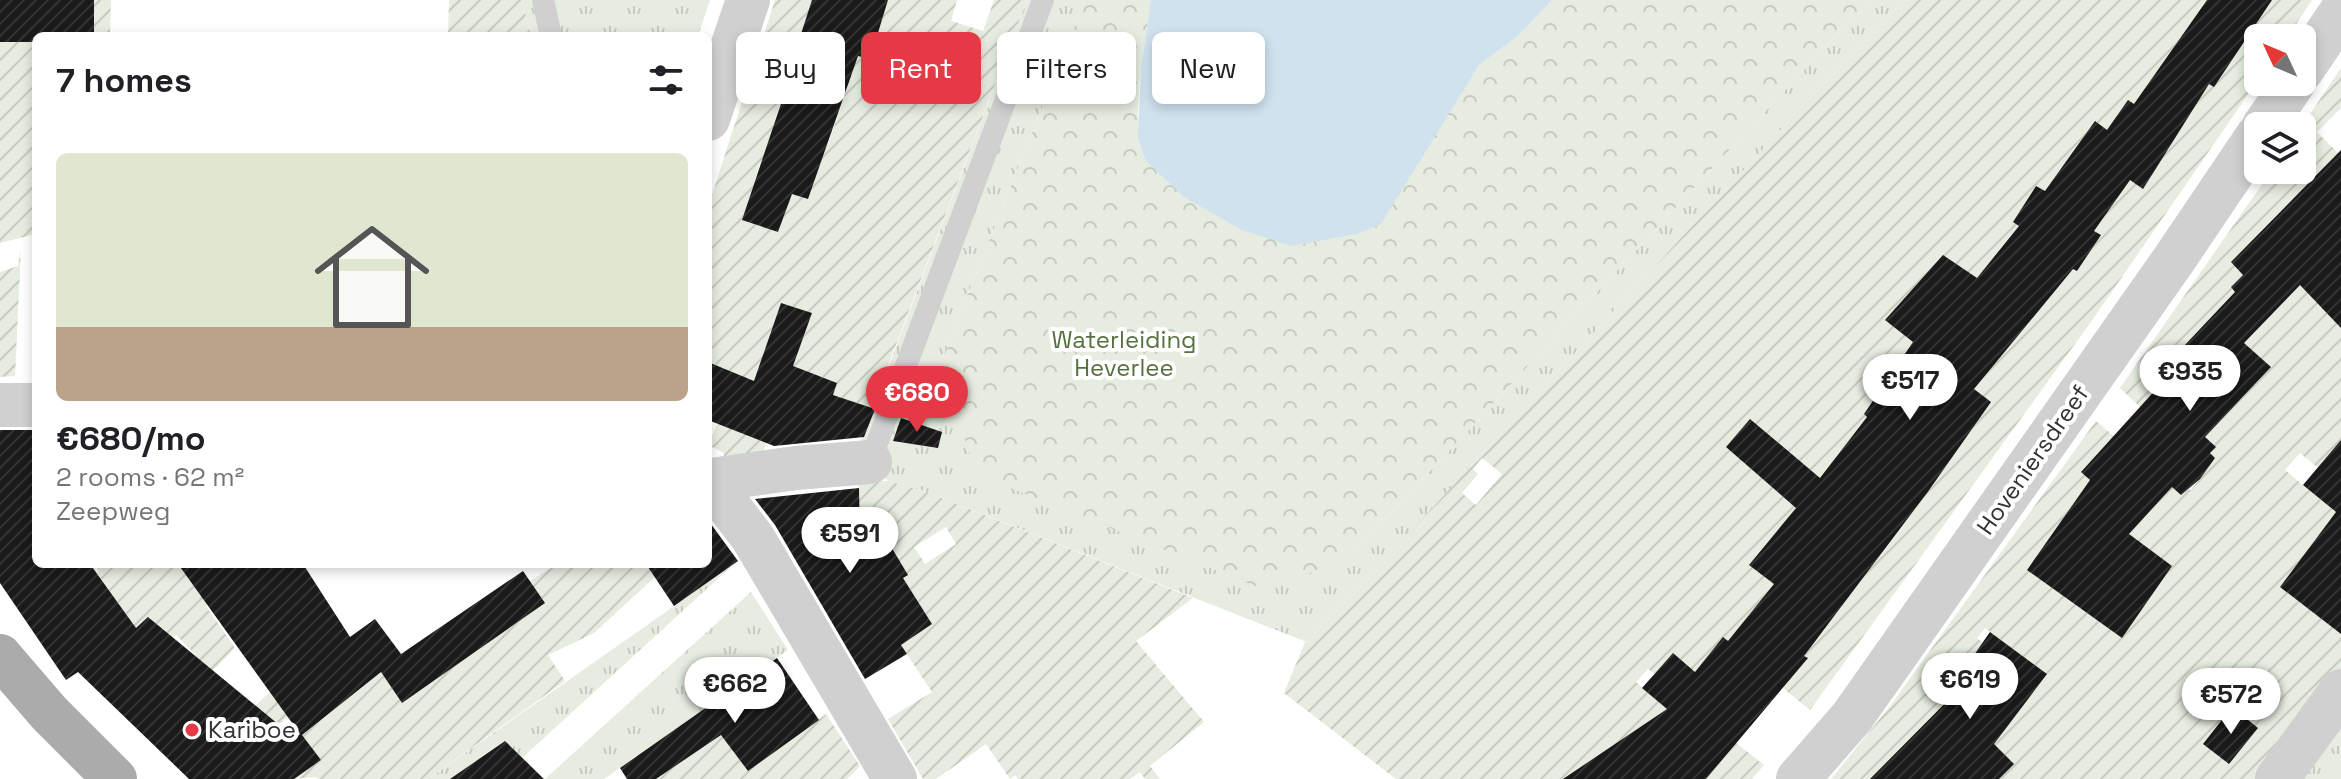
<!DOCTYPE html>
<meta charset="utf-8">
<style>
:root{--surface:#fff;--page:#f2f2f2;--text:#202124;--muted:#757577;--line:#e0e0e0;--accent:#e63946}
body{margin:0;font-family:"Space Grotesk",sans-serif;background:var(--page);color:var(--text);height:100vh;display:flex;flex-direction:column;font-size:30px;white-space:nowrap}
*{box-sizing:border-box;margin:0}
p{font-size:26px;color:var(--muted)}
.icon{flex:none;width:44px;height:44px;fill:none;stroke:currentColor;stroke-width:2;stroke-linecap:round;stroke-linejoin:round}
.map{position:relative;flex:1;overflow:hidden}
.drawer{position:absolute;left:32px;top:32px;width:680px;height:536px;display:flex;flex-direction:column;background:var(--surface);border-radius:12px;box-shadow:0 4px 12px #0003}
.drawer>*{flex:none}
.guide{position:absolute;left:736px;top:32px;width:760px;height:72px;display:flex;gap:16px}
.needle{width:52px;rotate:314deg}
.controls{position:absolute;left:2244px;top:24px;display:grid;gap:16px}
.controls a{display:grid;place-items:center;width:72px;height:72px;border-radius:12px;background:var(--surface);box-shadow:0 4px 12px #0003;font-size:40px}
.price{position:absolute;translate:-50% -68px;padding:0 18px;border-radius:28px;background:#fff;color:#222;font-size:26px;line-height:52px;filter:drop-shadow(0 2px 4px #0008)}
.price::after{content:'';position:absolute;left:50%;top:48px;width:24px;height:18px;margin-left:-12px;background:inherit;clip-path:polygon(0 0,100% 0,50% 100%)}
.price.active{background:var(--accent);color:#fff}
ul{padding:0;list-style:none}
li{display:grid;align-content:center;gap:16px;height:424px;padding:0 24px}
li+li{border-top:2px solid var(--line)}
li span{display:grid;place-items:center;height:248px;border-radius:12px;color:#555}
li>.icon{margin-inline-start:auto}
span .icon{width:144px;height:144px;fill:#fffc;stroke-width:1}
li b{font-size:34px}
h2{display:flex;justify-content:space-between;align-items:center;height:96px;padding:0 24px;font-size:34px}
.chip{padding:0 28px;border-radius:12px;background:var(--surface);box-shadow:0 4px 12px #0003;font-size:28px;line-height:72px}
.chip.active{background:var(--accent);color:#fff}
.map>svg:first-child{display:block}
.grass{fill:url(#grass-tufts)}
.forest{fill:url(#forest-crowns)}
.garden{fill:url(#garden-furrows);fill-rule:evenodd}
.water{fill:#cfe2ee}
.building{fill:url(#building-hatch)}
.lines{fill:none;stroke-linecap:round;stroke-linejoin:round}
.lane{stroke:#d0d0d0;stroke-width:22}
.street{stroke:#d0d0d0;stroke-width:44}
.primary{stroke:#ababab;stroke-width:44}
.poi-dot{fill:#e63946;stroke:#fff;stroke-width:3}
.labels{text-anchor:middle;stroke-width:8;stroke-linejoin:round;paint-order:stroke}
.park-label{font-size:24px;fill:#56703f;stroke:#fff}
.street-label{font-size:24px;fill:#333;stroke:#fff}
.poi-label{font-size:24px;fill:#333;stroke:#fff;text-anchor:start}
</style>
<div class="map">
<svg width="2341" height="779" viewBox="0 0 2341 779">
<defs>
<pattern id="grass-tufts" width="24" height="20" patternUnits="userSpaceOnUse" patternTransform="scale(2)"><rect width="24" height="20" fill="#e6ecdf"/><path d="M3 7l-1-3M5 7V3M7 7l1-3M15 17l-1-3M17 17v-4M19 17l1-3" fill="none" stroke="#c6cbc0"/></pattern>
<pattern id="forest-crowns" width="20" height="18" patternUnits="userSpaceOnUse" patternTransform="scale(2)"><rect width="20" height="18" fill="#e6ecdf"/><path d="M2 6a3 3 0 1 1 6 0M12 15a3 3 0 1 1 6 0" fill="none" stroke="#c6cbc0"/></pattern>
<pattern id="garden-furrows" width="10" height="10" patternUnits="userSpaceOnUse" patternTransform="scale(2)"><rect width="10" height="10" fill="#e6ecdf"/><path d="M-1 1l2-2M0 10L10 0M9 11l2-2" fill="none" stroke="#c6cbc0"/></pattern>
<pattern id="building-hatch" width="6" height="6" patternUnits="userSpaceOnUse" patternTransform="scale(2)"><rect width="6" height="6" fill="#1a1a1a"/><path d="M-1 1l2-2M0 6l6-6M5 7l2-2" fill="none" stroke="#333"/></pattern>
</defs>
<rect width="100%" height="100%" fill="#fff"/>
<!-- grass -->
<path class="grass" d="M522,0H710L698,36H531Z
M1027,0H1085L938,369L1352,555L1828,44L1873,0H1905L1823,84L1423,518L1329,614L1309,643L924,491L888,481L856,453Z
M734,564L522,758L504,741L450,779H428Z
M751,592L788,650L604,779H545Z
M2341,707V779H2290Z"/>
<!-- forest -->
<path class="forest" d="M1085,0H1151C1144,51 1130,110 1145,160L1443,120L1479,65L1519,35L1552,0H1873L1828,44L1352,555L1318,571L1255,586L978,475L938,369Z"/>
<!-- garden -->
<path class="garden" d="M0,0H111L110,36H36V74L32,75L36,113V234L0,243Z
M449,0H522L531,36H448Z
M775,0H957L951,21L983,31L994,0H1027L872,408L833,395L837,383L820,376L789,381L761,457L723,459L724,453L708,445L739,375L708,362V207ZM793,67L848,86L828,144L792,194L778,232L743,220L760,163L775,167L786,130L773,125ZM781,303L812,313L791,371L761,361Z
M1905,0H2312L2287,38H2258V80L2093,319L1810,710L1783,688L1807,658L1751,614L1728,641L1723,638L1695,672L1655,674L1648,669L1636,682L1669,710L1671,779H1396L1284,693L1305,642L1309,643L1329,614L1423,518L1823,84ZM1482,458L1502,474L1476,505L1462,493L1478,474L1473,469ZM1927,493L1880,556L1806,500Z
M2341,68V108L2317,132L2341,156L2297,194L2231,262L2243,275L2231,287L2256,312L2310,275L2341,328V440L2318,468L2300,453L2285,470L2341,517V669L2261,779H1999L2014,764L1949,700L1885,779H1831L1890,706L2096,421L2114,436L2133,513L2142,520L2172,487L2191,490L2215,458L2210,453L2215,447L2202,434L2140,407L2120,388L2272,170H2302V126ZM2213,316L2271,367L2240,400L2182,347ZM2081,494L2121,529L2027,570V569ZM1985,628L2046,674L1984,673L1969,662L1983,643L1977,638ZM2233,707L2258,728L2229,764L2204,744Z
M21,249L15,376L0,377V272L18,266Z
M858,481H888L924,491L1193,598L1136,641L1204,722L1150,766L1160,779H1145L1140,772L1130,779H1018L1015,775L1010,779L986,744L936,779H923L888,719L932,692L901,645L932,624L891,560L860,544L854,535L859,514ZM946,527L956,544L925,564L914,547Z
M94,564H178L192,583L234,580L206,606L235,648L192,692L176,676L196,655L176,635L171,639L149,617L115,646L134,625L97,573L99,571Z
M557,564H646L655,577L594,633L548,655L565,681L428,779H319L316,777L294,779L286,748L381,672L402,703L545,603L530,581Z
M291,672L313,693L268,735L247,714Z
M826,714L860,766L847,779H656L748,716L759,732L733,751L748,770Z
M1736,743L1764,765L1752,779H1706Z"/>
<!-- water -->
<path class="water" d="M1151,0H1552L1519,35L1479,65L1381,224L1356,234L1292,246L1242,230L1184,197L1145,160L1138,137L1141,67Z"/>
<!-- building -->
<path class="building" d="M0,0H94V36H36V42H0Z
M812,0H888L870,59L858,56L808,199L792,194L778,232L742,220L803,38L800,37Z
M2207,0H2272L2214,87L2209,84L2143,189L2130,180L2094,231L2101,235L2077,271L2073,269L1974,389L1991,402L1927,493L1804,656L1808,658L1706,779H1563L1667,709L1642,688L1673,653L1695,672L1723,637L1728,641L1774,584L1749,565L1796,508L1726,447L1750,419L1820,478L1867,417L1864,414L1913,342L1885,320L1943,255L1977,278L2019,226L2013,222L2036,186L2045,191L2095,121L2107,130L2128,100L2134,104Z
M2341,150V328L2300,285L2244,343L2271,367L2205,437L2216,447L2210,453L2215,458L2200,479L2181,495L2172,487L2129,534L2172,566L2122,638L2027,570L2090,480L2081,472L2188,354L2182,348L2235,292L2231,287L2243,275L2231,262Z
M781,303L812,313L793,366L837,383L833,395L875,409L864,437L774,446L708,420V362L754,381Z
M901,418L942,432L938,448L893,441Z
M0,430H36V564H90L136,628L148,617L295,738L300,734L178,564H303L350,637L375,619L401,654L523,571L545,603L402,703L381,672L302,735L321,760L294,779H189L78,672L66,680L0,583Z
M2341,440V634L2280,587L2336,512L2303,485Z
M859,488L860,544L881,530L908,575L903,578L932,624L901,645L907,654L865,679L775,525L755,499Z
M708,520L738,561L674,606L646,564H708Z
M1990,632L2047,674L1994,744L2014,764L1999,779H1870L1979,669L1969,662Z
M777,658L819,720L748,771L721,735L656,779H627L620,768Z
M2232,707L2258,728L2229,764L2203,744Z
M505,741L544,779H450Z"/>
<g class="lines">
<!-- lane -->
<path class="lane" d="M543,0L551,36
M870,462L1043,0"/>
<!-- street -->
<path class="street" d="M2302,70L2341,12
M708,119L748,0
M2264,126L2294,82
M0,405H36
M708,479L753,538L895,779
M711,480L796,468L870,462
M1798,779L1852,717L2175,258L2258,135
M2277,779L2341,691"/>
<!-- primary -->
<path class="primary" d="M0,656L49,713L115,779"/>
</g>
<!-- markers -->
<circle class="poi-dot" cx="192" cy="730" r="8"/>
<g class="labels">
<!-- park labels -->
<g class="park-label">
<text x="1124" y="348">Waterleiding<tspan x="1124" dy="28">Heverlee</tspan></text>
</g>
<!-- street labels -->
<g class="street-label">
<text transform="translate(2033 460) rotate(-55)" y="8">Hoveniersdreef</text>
</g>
<!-- poi labels -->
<g class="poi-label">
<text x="208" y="738">Kariboe</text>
</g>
</g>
</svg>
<div class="controls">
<a><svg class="needle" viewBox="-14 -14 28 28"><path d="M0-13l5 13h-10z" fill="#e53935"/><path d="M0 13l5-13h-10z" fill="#757577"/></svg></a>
<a><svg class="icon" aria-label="layers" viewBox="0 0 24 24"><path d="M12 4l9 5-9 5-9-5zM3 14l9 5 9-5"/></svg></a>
</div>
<b class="price" style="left:2190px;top:413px">€935</b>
<b class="price" style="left:1910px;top:422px">€517</b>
<b class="price active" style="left:917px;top:434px">€680</b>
<b class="price" style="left:850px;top:575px">€591</b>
<b class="price" style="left:1970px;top:721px">€619</b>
<b class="price" style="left:735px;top:725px">€662</b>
<b class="price" style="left:2231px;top:736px">€572</b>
<div class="guide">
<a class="chip">Buy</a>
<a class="chip active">Rent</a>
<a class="chip">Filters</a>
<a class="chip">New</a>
</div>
<section class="drawer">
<h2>7 homes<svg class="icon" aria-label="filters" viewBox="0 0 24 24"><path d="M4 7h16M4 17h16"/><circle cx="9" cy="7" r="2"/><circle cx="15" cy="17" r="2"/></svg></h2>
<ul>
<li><span style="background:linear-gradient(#dfe7d0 70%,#b9a48a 0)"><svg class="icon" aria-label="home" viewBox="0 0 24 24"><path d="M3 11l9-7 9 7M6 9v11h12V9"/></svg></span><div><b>€680/mo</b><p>2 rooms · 62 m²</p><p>Zeepweg</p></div></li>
</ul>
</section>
</div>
